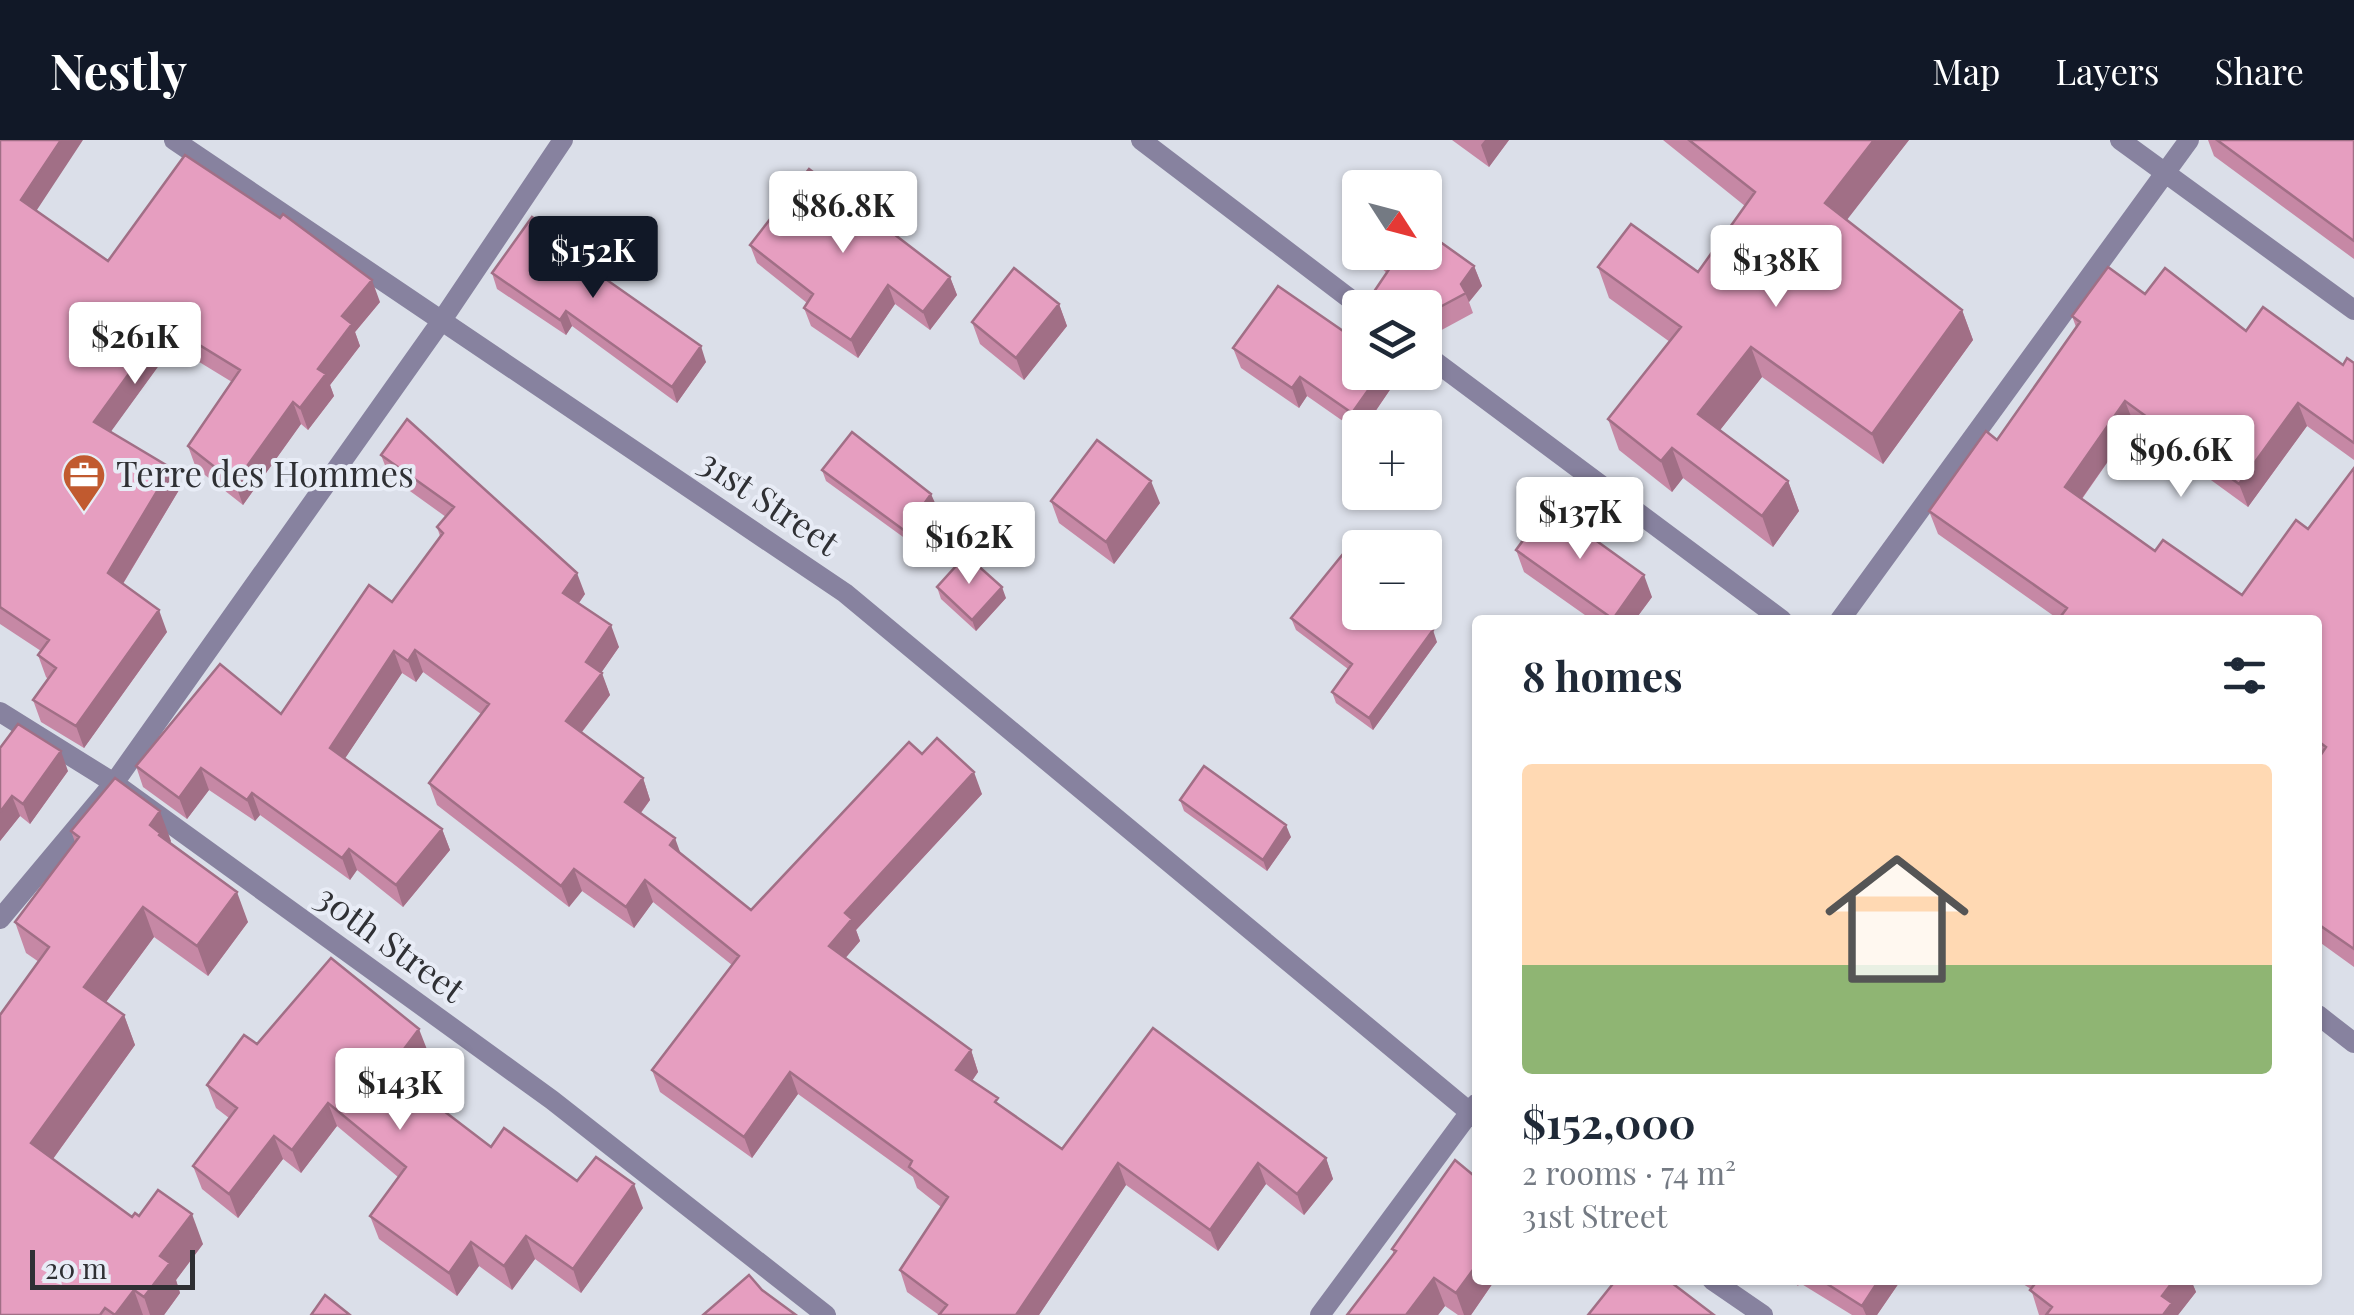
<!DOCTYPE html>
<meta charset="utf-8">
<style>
:root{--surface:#fff;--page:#f6f6f7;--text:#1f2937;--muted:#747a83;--accent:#111827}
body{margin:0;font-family:"Playfair Display",serif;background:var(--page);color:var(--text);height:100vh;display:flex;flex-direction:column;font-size:38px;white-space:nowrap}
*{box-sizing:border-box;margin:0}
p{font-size:32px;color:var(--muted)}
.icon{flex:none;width:55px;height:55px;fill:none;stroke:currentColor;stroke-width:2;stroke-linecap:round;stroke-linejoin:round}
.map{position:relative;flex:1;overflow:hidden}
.details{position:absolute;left:1472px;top:475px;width:850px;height:670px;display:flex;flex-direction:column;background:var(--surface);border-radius:10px;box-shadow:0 2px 8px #0004}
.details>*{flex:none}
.needle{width:65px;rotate:126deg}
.controls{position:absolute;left:1342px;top:30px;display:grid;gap:20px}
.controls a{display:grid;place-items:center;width:100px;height:100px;border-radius:10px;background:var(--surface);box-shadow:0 2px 8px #0004;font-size:50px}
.scale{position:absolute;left:30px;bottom:25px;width:165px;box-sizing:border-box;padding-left:10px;border:5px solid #2f3034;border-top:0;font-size:28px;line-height:35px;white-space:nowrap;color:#2f3034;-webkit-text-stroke:8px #e8ecf6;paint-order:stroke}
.price{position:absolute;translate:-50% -85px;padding:0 22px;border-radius:10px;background:#fff;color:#222;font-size:32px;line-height:65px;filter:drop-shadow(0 2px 5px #0008)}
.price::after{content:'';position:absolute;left:50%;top:60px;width:30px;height:22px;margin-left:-15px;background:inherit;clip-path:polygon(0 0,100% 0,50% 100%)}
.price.active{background:var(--accent);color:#fff}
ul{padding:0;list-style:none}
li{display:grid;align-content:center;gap:20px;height:530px;padding:0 50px}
li span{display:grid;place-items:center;height:310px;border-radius:10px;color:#555}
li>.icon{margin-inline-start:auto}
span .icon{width:180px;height:180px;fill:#fffc;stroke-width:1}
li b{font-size:42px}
h2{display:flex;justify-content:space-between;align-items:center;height:120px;padding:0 50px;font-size:42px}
header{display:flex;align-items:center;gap:60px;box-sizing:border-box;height:140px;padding:0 50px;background:var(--accent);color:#fff}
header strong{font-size:48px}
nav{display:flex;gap:55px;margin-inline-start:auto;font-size:35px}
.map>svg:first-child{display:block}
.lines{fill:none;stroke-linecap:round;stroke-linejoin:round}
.street{stroke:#87829f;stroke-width:20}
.wall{fill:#c688a5}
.shaded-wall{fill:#a16f86}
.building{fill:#e69ec0;stroke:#a16f86;stroke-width:2.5}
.labels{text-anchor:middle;stroke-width:8;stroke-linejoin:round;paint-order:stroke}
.poi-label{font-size:35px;fill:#2f3034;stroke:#e8ecf6;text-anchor:start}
.street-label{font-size:35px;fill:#2f3034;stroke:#e8ecf6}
</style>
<header>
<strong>Nestly</strong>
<nav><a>Map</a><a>Layers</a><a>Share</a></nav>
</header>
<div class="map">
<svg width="2354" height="1175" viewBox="0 0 2354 1175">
<rect width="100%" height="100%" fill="#dbdfe9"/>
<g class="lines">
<!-- street -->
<path class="street" d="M174,0L845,453L1478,979
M1141,0L1362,168
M2120,0L2354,170
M1425,214L1782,480
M1840,480L2189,0
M0,572L114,643L552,960L826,1175
M0,779L114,643L440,183L563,0
M2318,875L2354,903
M1712,1140L1763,1175
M1320,1175L1476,964"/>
</g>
<!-- wall -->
<path class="wall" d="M0,0L37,71L108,121L380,162L355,192L360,206L330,245L334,256L308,290L301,284L243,365L196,328L188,306L232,242L173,206L110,292L171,328L179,350L123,444L167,492L84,608L41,582L33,560L48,539L46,537L38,515L41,511L0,484Z
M1452,0H1509L1489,27Z
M1663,0H1909L1846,80L1962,170L1973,200L1883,324L1762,237L1720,290L1788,341L1799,371L1773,407L1683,338L1672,352L1619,310L1608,279L1670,202L1609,158L1598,127L1698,132L1745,66Z
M2208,0H2354V119L2214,16Z
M750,105L950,137L957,155L930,190L895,164L858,218L811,186L804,168L807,163L757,123Z
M1374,112H1425L1474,126L1482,146L1469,162L1473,173L1425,199V168L1378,125Z
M492,133L605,139L706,222L677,263L572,186L566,195L497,149Z
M2145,154L2343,225L2354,223V320L2307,286L2248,367L2134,284L2082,359L2155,411L2242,455L2308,389L2354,328V827L2318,801V480L2058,479L1938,394L1929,371L1997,300L2076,187L2072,176Z
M1059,164L1067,186L1024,240L980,204L972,182Z
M1233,208L1360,232H1402L1364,288H1360V293L1307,256L1299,268L1241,228Z
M381,315L585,454L579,463L619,507L601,533L610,555L582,592L643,638L650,660L641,673L681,714L751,770L922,614L982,654L856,790L860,801L845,818L971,910L978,932L972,941L1002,967L1062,1009L1326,1018L1333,1039L1304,1075L1266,1044L1218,1111L1126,1045L1039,1175H939L907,1152L900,1130L941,1067L917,1048L913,1037L798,954L752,1018L660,952L652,930L732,825L653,762L634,788L582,751L569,767L437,665L429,643L481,574L423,532L416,542L402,533L345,618L442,689L450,710L403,767L357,730L350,740L260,675L255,681L209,650L187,679L143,647L136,626L281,574L392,462L440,396L437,387L446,377L389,336Z
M822,330L936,365L910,402L826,341Z
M1051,361L1160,363L1114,424L1059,383Z
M1516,410L1652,457L1635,480H1592L1524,432Z
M937,447L1006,458L976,491L941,459Z
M1360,472L1437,502L1373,590L1336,563L1332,552L1348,529L1296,490L1291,478Z
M0,608L68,631L30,684L20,676L0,701Z
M1180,660L1291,697L1267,731L1184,671Z
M71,691L171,701L170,703L248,782L208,836L154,797L106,862L124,875L135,905L53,1019L132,1077L139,1076L203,1104L176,1140L180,1153L164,1175H0L39,822L26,813L15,782L75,702Z
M257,904L428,912L405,942L491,1007L643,1068L581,1153L535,1119L512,1150L479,1126L457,1156L379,1099L370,1076L398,1037L337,986L301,1033L283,1019L238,1078L202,1049L193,1026L229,978L216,968L207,945Z
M1392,1109L1478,1140H1495L1471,1175H1458L1445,1166L1438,1175H1347L1394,1114Z
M1790,1140H1901L1877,1175H1852L1800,1143L1798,1146Z
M2022,1140H2191L2196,1152L2178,1175H2039L2031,1149L2023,1144Z"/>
<!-- shaded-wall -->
<path class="shaded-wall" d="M61,0H83L29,82L21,60Z
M1485,0H1509L1489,27L1481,5Z
M1874,0H1909L1836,94L1825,63Z
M1474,126L1482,146L1469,162L1461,144Z
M950,137L957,155L930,190L923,172Z
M372,140L380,162L355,192L360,206L330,245L334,256L308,290L300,268L342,176Z
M888,145L895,164L858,218L851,200Z
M1059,164L1067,186L1024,240L1016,218Z
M1962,170L1973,200L1883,324L1872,294Z
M566,171L572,186L566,195L560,180Z
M165,184L173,206L102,304L94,282Z
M701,206L706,222L677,263L672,247Z
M1751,207L1762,237L1709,304L1698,274Z
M1381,232H1402L1364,288H1360V293L1352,273Z
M1300,237L1307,256L1299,268L1292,248Z
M2125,261L2134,284L2073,371L2065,347Z
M293,262L301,284L243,365L235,343Z
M2298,263L2307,286L2248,367L2239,344Z
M1672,308L1683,338L1672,352L1661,321Z
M171,328L179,350L116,455L108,433Z
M1151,341L1160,363L1114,424L1106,402Z
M1788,341L1799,371L1773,407L1762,376Z
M931,354L936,365L910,402L905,391Z
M577,433L585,454L571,474L563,453Z
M1644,435L1652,457L1635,480H1613Z
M1002,447L1006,458L976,491L972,480Z
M159,470L167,492L84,608L76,586Z
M611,485L619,507L594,543L586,522Z
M1433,490L1437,502L1373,590L1369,578Z
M415,510L423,532L416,542L408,521Z
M394,511L402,533L338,629L330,608Z
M602,533L610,555L574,602L566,581Z
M61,611L68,631L30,684L23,664Z
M201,628L209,650L187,679L179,658Z
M974,632L982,654L856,790L860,801L837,828L829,806L845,773Z
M643,638L650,660L633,683L625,662Z
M252,653L260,675L255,681L247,660Z
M12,656L20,676L0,701V672Z
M160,671L171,701L166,708L150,685Z
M1286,685L1291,697L1267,731L1263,720Z
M442,689L450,710L403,767L396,745Z
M675,698L683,720L670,705Z
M349,709L357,730L350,740L342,718Z
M574,729L582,751L569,767L561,746Z
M645,740L653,762L634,788L626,767Z
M237,752L248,782L208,836L197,806Z
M143,767L154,797L95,877L84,847Z
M124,875L135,905L42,1034L31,1003Z
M419,889L428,912L397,953L389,929Z
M971,910L978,932L964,952L956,930Z
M790,932L798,954L752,1018L744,997Z
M328,963L337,986L301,1033L292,1010Z
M274,996L283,1019L238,1078L229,1054Z
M1326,1018L1333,1039L1304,1075L1297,1054Z
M1118,1023L1126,1045L1039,1175H1016Z
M1258,1023L1266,1044L1218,1111L1210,1090Z
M634,1044L643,1068L581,1153L573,1129Z
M192,1074L203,1104L176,1140L180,1153L164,1175H150L144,1157L160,1116Z
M526,1096L535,1119L512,1150L504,1126Z
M471,1102L479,1126L457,1156L449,1133Z
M1478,1123V1140H1495L1471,1175H1464L1456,1153Z
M1434,1138L1445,1166L1438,1175H1406Z
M1879,1140H1901L1877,1175H1866L1862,1166Z
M2174,1140H2191L2196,1152L2178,1175H2163L2162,1156Z
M134,1150L143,1175H115Z"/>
<!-- building -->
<path class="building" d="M0,0H61L21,60L108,121L185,15L280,78L283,74L372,140L342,176L352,184L318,229L326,234L300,268L293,262L235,343L188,306L240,230L165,184L94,282L171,328L108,433L159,470L76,586L33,560L56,528L38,515L49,500L0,467Z
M1689,0H1874L1825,63L1962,170L1872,294L1751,207L1698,274L1788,341L1762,376L1672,308L1661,321L1608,279L1681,187L1598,127L1631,84L1698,132L1755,52Z
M2217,0H2354V101Z
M809,29L950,137L923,172L888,145L851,200L804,168L813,154L750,105Z
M532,77L601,127L597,133L701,206L672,247L566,171L560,180L492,133Z
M1425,91L1474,126L1461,144L1466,153L1425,175V168H1363L1394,122L1381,112H1425Z
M2108,127L2145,154L2165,128L2246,191L2263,167L2343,225L2347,218L2354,223V303L2298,263L2239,344L2125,261L2065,347L2155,411L2163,400L2242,455L2296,380L2308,389L2354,328V809L2318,784V619L2326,607L2318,601V480H2058L2067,468L1929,371L1986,291L1997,300L2080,182L2072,176Z
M1014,128L1059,164L1016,218L972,182Z
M1278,146L1346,193L1360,172V232H1381L1352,273L1300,237L1292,248L1233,208Z
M407,279L577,433L563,453L611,485L586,522L602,533L566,581L643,638L625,662L675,698L670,705L751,770L909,602L922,614L937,598L974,632L845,773L852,779L829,806L971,910L956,930L998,958L995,962L1062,1009L1153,888L1326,1018L1297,1054L1258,1023L1210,1090L1118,1023L1016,1175H939L947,1165L900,1130L948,1057L909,1027L912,1021L790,932L744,997L652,930L739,816L645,740L626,767L574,729L561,746L429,643L489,564L415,510L408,521L394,511L330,608L442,689L396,745L349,709L342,718L252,653L247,660L201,628L179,658L136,626L220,524L281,574L369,445L392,462L443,393L437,387L454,367L381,315Z
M852,292L931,354L905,391L822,330Z
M1097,300L1151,341L1106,402L1051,361Z
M1548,366L1644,435L1613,479L1516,410Z
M1343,414L1360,427V472H1409L1433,490L1369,578L1332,552L1352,524L1291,478Z
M966,415L1002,447L972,480L937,447Z
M18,584L61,611L23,664L12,656L0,672V608Z
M1204,626L1286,685L1263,720L1180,660Z
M115,638L160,671L150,685L160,693L159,695L237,752L197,806L143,767L84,847L124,875L31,1003L132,1077L135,1073L139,1076L158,1050L192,1074L160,1116L170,1123L144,1157L134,1150L115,1175L105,1168L100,1175H0V875L49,807L15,782L79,697L71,691Z
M331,818L419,889L389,929L491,1007L504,988L577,1041L596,1017L634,1044L573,1129L526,1096L504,1126L471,1102L449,1133L370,1076L406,1027L328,963L292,1010L274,996L229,1054L193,1026L237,968L207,945L244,895L257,904Z
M1455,1020L1478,1039V1087L1475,1090L1478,1092V1123L1456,1153L1434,1138L1406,1175H1347L1396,1111L1392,1109Z
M749,1135L762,1150L796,1175H703Z
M1616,1140H1668L1714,1175H1588Z
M1821,1140H1879L1862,1166Z
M2038,1140H2174L2162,1156L2172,1163L2163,1175H2046L2052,1167L2030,1150Z
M325,1155L350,1175H311Z"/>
<!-- icons -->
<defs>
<g id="office-pin" transform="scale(2.25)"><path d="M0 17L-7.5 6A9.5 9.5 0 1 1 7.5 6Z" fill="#c15a2f" stroke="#e8ecf6"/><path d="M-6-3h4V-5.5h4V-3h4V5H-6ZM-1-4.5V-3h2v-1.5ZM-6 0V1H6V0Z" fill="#fff"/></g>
</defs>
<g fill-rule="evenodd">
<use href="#office-pin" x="84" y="335"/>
</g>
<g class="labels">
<!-- poi labels -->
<g class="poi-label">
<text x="116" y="347">Terre des Hommes</text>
</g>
<!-- street labels -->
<g class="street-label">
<text transform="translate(769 363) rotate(34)" y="12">31st Street</text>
<text transform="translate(390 804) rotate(36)" y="12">30th Street</text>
</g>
</g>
</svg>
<div class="controls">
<a><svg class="needle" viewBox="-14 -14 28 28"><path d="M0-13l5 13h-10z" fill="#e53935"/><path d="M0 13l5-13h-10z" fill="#747a83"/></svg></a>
<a><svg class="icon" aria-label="layers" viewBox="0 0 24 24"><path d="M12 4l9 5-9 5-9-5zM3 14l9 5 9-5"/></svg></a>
<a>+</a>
<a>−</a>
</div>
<div class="scale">20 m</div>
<b class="price" style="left:843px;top:116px">$86.8K</b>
<b class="price active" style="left:593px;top:161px">$152K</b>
<b class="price" style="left:1776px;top:170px">$138K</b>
<b class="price" style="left:135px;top:247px">$261K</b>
<b class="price" style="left:2181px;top:360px">$96.6K</b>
<b class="price" style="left:1580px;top:422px">$137K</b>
<b class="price" style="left:969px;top:447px">$162K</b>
<b class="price" style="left:400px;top:993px">$143K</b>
<section class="details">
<h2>8 homes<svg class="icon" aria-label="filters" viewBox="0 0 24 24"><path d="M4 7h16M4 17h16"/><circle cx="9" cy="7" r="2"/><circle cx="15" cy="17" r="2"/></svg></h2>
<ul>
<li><span style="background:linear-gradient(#ffd9b3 65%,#8fb573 0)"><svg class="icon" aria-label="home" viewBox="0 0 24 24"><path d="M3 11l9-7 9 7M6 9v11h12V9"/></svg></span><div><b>$152,000</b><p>2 rooms · 74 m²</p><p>31st Street</p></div></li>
</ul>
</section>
</div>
